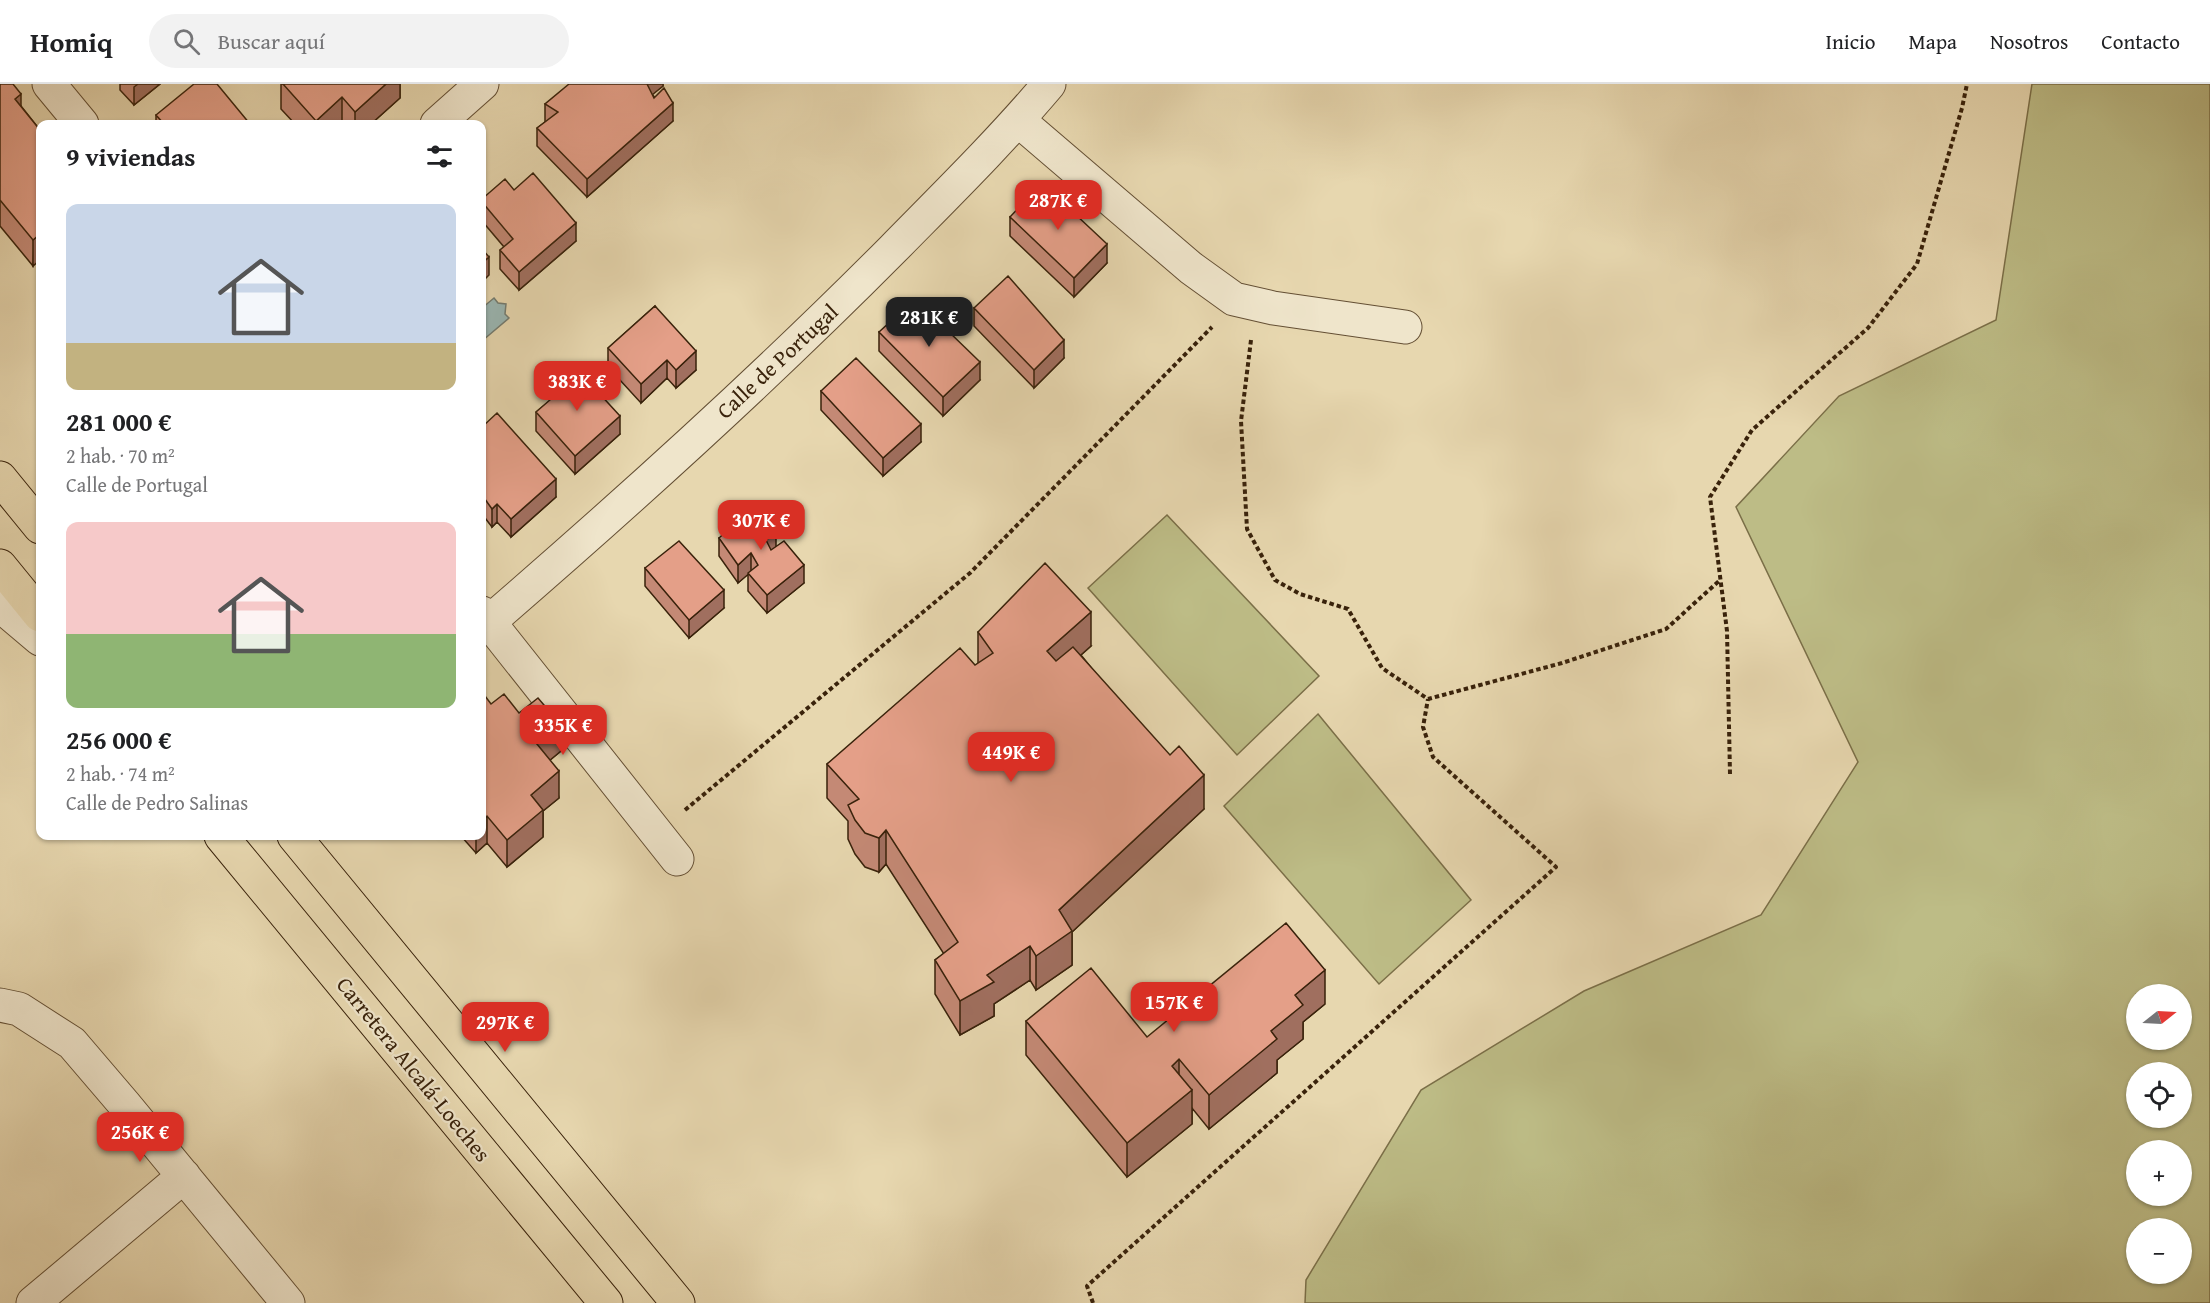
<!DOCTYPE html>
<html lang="es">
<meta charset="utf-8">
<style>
:root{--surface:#fff;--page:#f2f2f2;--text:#202124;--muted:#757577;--line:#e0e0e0;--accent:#d93025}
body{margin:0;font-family:"Gentium Book Plus",serif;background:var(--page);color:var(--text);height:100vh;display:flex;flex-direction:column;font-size:22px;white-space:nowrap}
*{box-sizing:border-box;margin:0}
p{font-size:20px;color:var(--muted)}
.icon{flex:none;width:33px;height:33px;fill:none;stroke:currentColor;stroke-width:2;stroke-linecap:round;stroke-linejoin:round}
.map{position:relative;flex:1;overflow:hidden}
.details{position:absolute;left:36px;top:36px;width:450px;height:720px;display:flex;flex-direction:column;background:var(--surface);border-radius:12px;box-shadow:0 2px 4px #0004}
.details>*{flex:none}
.needle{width:39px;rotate:72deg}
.controls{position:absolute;left:2126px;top:900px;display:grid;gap:12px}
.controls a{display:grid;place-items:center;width:66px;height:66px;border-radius:50%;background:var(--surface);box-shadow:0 2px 4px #0004;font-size:30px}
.price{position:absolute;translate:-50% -51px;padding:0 14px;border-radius:12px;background:var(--accent);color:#fff;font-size:20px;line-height:39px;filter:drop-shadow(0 2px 3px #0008)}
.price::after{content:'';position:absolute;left:50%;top:36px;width:18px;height:14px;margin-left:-9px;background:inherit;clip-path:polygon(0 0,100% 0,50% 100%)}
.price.on{background:#222;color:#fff}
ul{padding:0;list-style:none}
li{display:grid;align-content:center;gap:12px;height:318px;padding:0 30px}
li span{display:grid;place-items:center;height:186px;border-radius:12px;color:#555}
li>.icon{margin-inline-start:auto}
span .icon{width:108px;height:108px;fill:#fffc;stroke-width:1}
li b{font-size:26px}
h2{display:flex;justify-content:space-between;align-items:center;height:72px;padding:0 30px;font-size:26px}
header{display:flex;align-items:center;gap:36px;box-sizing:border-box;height:84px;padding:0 30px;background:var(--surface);border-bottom:2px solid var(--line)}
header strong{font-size:28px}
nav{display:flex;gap:33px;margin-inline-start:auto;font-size:21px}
.search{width:420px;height:54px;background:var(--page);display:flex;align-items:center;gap:15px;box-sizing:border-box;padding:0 21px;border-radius:33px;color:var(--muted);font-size:22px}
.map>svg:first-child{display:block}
.green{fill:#bdbc86;stroke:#7b6f48;stroke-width:1.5;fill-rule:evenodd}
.water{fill:#9ab7b4;stroke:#737b70;stroke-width:1.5}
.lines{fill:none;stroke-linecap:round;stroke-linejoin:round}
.minor-casing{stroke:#644f34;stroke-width:35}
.major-casing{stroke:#39220b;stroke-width:35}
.path{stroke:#39220b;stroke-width:4;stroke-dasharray:4.5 3;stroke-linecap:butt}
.minor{stroke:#efe5cb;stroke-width:33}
.major{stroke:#e7d7af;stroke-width:33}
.wall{fill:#c48975;stroke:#39220b;stroke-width:1.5}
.shaded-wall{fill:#a06f5f;stroke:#39220b;stroke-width:1.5}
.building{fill:#e49f88;stroke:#39220b;stroke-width:1.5}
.labels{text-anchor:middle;stroke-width:4.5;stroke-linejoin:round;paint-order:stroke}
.street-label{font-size:22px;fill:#39220b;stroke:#efe5cb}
</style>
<header>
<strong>Homiq</strong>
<div class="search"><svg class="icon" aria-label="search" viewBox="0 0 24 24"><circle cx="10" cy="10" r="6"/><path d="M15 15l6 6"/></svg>Buscar aquí</div>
<nav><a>Inicio</a><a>Mapa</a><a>Nosotros</a><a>Contacto</a></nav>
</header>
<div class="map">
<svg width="2210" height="1219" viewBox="0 0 2210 1219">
<rect width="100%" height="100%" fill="#e7d7af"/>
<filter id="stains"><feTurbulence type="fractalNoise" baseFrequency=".00333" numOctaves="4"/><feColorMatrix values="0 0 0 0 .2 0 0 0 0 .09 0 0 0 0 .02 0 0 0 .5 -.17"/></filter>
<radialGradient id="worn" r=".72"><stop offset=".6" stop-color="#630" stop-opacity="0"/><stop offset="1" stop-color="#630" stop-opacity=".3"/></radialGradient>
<!-- green -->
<path class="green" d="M2032,0H2210V1219H1305L1306,1196L1421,1006L1584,907L1761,831L1858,678L1736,423L1839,312L1996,236ZM2136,910H2181V956H2136ZM2181,988V1034H2136V988ZM2136,1066H2181V1112H2136ZM2136,1144H2181V1190H2136Z
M1167,431L1319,592L1237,671L1088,504Z
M1318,630L1471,816L1379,900L1224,722Z"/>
<!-- water -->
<path class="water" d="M494,214L498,219L506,220L505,230L509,234L482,257V224Z"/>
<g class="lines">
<!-- minor casing -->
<g class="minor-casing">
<path id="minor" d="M49,0L82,40
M1018,36L1191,184L1234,215L1273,224L1405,243
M437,40L482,0
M0,521L40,555
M482,529L677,775
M489,538C628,418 764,295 893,165C946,111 1000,58 1049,0
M0,921L19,925L72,959L125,1021L288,1219
M33,1219L184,1092"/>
</g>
<!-- major casing -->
<g class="major-casing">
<path id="major" d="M0,394L40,443
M0,482L40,531
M221,752L606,1219
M294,752L678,1219"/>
</g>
<!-- path -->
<path class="path" d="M1251,256L1241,337L1247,445L1275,496L1300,510L1348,525L1382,584L1428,615L1562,579L1666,545L1720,496
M1730,690L1727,547L1710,413L1752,346L1868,244L1917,180L1962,24L1967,0
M685,726L970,489L1212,243
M1093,1219L1087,1202L1556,783L1433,673L1423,643L1428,615"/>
<!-- minor -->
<use href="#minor" class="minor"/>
<!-- major -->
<use href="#major" class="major"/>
</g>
<!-- wall -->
<path class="wall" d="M0,0L21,22L40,46L33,182L0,142Z
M120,0H160L134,21L120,6Z
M281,0H400V14L371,40H295L281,25Z
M663,0V2L652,10L673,37L587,113L537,62V44L545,38V20Z
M156,31L250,40H156Z
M514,106L576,157L519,206L500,185V166L504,163L482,137V115Z
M1010,133L1107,179L1074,213L1010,152Z
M655,222L696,286L676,304L667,294L641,319L608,283V264Z
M974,224L1064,274L1034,304L974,242Z
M879,248L980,296L943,332L879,267Z
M553,303L620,350L575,390L536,347V328L553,314Z
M821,307L921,358L883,392L821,326Z
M482,343L556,413L511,453L497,438L492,443L482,430Z
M719,454L776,463L804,499L767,529L748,507V490L738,499L719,472Z
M645,484L724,524L689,554L645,502Z
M978,548L1091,562L1081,571L1204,725L1072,848V881L1036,906L1030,896L994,920V932L960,951L935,910V876L944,870L886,780L879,788L865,783L855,770L848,755V737L827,714V680L978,580Z
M491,620L519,629L561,667L550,676L559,714L543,727V753L507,783L487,759L476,769L461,752H482Z
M1325,920L1303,938V955L1277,976V989L1209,1045L1192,1024V1040L1127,1093L1026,971V937L1147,953Z"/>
<!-- shaded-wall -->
<path class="shaded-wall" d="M138,0H160L134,21V3Z
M386,0H400V14L371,40H355V28Z
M646,0H663V2L646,16Z
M21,10V37L15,15Z
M342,13V40H316V37Z
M673,19V37L587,113V95Z
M576,139V157L519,206V188Z
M40,150V176L33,182V156Z
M1107,160V179L1074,213V194Z
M489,173V191L482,198V179Z
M1064,256V274L1034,304V286Z
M696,267V286L676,304V286Z
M667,276V294L641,319V300Z
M980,278V296L943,332V313Z
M620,332V350L575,390V372Z
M921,340V358L883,392V374Z
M556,395V413L511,453V435Z
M497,420V438L492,443V425Z
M776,448V466L766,474V456Z
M751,469V488L738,499V481Z
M804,481V499L767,529V511Z
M724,506V524L689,554V536Z
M1091,528V562L1047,601V567Z
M561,641V667L537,687V660Z
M559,687V714L543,727V753L507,783V756L531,711Z
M1204,691V725L1072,848V881L1036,906V872L1059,826Z
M487,732V759L476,769V752H482V737Z
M886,746V780L879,788V754Z
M1030,862V896L994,920V932L960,951V917L987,891Z
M1325,886V920L1303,938V955L1277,976V989L1209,1045V1011L1271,947L1295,911Z
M1179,975V1009L1172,982Z
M1192,1006V1040L1127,1093V1059Z"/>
<!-- building -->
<path class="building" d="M0,0H13L21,10L15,15L40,46V150L33,156L0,116Z
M194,0H217L250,40H164L156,31Z
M283,0H386L355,28L342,13L316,37Z
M569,0H647L654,14L664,4L673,19L587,95L537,44L558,28L545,20Z
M533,89L576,139L519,188L500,166L513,155L482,118V115L505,95L514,106Z
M1042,99L1107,160L1074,194L1010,133Z
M482,165L489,173L482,179Z
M1008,192L1064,256L1034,286L974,224Z
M915,215L980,278L943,313L879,248Z
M655,222L696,267L676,286L667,276L641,300L608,264Z
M856,274L921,340L883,374L821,307Z
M575,283L620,332L575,372L536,328L558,309L553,303Z
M497,329L556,395L511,435L497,420L492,425L482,411V343Z
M752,424L776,448L766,456L771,466L784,457L804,481L767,511L748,489L758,481L751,469L738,481L719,454Z
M679,457L724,506L689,536L645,484Z
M1045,479L1091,528L1047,567L1056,577L1073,563L1170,671L1179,662L1204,691L1059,826L1072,847L1036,872L1030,862L987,891L994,898L960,917L935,876L958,858L886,746L879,754L865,749L855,736L848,721L859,715L827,680L960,564L975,581L993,569L978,548Z
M482,608L491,620L504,610L519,629L538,614L561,641L537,660L559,687L531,711L543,726L507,756L487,732L482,737Z
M1286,839L1325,886L1295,911L1303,921L1271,947L1277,955L1209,1011L1179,975L1172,982L1192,1006L1127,1059L1026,937L1091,884L1147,953Z"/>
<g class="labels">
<!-- street labels -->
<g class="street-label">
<text transform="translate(777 277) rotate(-43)" y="8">Calle de Portugal</text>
<text transform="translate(414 985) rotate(51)" y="8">Carretera Alcalá-Loeches</text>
</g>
</g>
<rect width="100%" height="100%" filter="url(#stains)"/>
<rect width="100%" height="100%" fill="url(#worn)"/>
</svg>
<div class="controls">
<a><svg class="needle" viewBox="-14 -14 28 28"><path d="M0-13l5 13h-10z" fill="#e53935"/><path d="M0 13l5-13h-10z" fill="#757577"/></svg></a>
<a><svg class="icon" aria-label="locate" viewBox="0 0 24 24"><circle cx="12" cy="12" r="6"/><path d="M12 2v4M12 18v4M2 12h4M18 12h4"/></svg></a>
<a>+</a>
<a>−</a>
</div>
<b class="price" style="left:1058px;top:147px">287K €</b>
<b class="price on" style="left:929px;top:264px">281K €</b>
<b class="price" style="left:577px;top:328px">383K €</b>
<b class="price" style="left:761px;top:467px">307K €</b>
<b class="price" style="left:563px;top:672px">335K €</b>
<b class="price" style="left:1011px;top:699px">449K €</b>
<b class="price" style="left:1174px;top:949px">157K €</b>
<b class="price" style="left:505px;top:969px">297K €</b>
<b class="price" style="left:140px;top:1079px">256K €</b>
<section class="details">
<h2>9 viviendas<svg class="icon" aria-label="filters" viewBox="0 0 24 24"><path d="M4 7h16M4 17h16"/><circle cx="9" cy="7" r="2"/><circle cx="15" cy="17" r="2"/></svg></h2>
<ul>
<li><span style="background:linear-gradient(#c9d6e8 75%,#c2b280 0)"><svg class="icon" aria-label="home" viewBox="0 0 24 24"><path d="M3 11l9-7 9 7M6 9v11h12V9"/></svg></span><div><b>281 000 €</b><p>2 hab. · 70 m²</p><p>Calle de Portugal</p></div></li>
<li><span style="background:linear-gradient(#f6c9c9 60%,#8fb573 0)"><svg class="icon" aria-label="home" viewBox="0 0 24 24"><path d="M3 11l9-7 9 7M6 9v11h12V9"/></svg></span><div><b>256 000 €</b><p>2 hab. · 74 m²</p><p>Calle de Pedro Salinas</p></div></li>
</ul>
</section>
</div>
